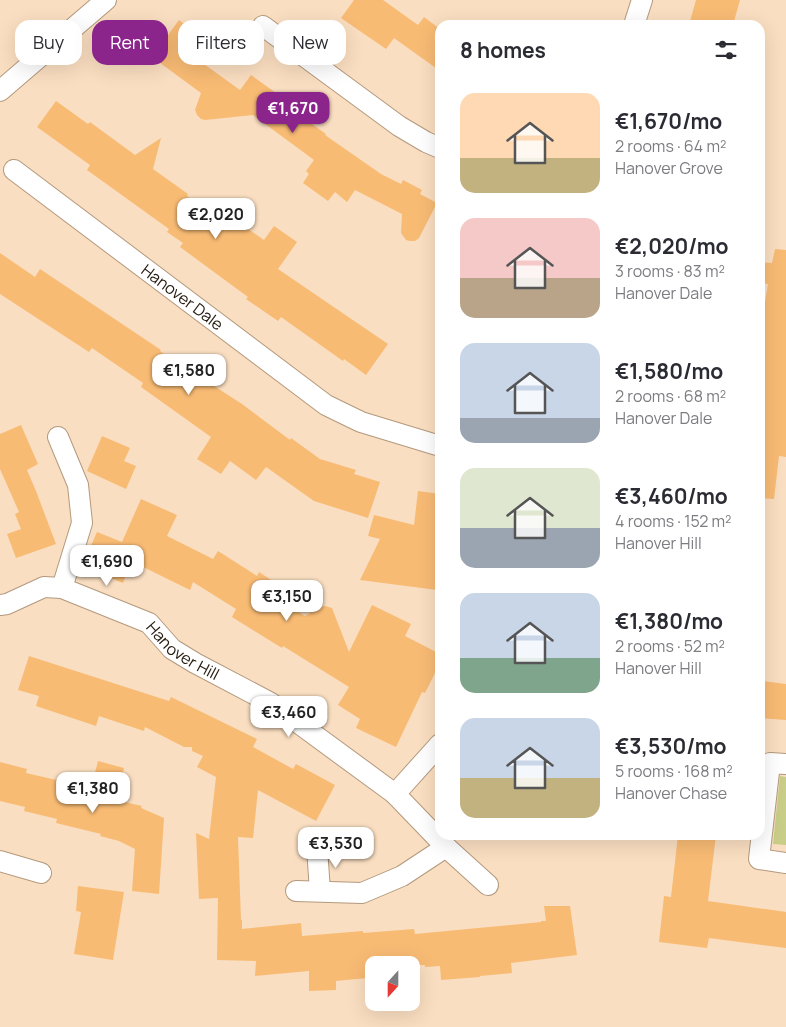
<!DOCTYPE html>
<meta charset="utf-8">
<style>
:root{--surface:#fff;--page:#f2f2f3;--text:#2b2b33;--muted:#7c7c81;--accent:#8b258b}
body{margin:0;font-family:Manrope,sans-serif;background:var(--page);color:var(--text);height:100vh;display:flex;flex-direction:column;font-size:19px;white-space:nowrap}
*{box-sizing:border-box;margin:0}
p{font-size:16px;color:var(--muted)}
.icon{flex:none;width:28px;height:28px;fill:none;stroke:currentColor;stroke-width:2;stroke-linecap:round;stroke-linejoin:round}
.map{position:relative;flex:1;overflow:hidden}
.side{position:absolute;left:435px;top:20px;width:330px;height:820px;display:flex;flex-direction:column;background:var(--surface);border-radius:15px;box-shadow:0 5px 20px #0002}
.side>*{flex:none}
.top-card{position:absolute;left:15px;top:20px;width:345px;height:45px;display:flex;gap:10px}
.needle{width:32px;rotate:201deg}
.buttons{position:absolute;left:365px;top:956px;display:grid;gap:10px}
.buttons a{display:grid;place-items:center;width:55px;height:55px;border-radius:10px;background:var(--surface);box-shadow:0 5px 20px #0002;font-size:25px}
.price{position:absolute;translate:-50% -42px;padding:0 11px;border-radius:10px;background:#fff;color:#222;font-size:16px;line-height:32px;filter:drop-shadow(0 1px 2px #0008)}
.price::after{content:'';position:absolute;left:50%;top:30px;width:15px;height:11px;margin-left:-8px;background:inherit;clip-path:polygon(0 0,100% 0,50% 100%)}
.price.active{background:var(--accent);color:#fff}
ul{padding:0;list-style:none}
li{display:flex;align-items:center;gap:15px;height:125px;padding:0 25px}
li span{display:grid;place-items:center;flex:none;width:140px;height:100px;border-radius:15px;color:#555}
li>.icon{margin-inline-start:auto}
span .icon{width:60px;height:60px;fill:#fffc;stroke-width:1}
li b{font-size:21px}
h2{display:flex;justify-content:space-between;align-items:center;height:60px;padding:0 25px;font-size:21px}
.pill{padding:0 18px;border-radius:15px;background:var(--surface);box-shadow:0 5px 20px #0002;font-size:18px;line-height:45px}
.pill.active{background:var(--accent);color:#fff}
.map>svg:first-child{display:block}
.green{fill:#c8cd87}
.building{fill:#f8bb74}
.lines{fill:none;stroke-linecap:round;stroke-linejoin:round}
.minor-casing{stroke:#b3997d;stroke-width:22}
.minor{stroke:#fff;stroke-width:20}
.labels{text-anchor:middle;stroke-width:4;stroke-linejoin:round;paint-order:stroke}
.street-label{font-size:16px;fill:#241a0f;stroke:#feeedc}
</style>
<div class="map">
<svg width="786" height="1027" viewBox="0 0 786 1027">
<rect width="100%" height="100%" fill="#fadec1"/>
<!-- green -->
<path class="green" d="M780,776L786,777V845L773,844Z"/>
<!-- building -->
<path class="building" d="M354,0H383L418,25L424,17L440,29V71L394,38L386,49L341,18Z
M696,0H740L733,25H689Z
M179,20L203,38L190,54L240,90L251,75L315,121L312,124L326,134L325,135L381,174L401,184L403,180L422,190L420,194L437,203L419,238L415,241H410L406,240L401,233L402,214L355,190L347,202L335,192L328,201L303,183L309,174L306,171L314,160L253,115L205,120L201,119L197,115L195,110L201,93L152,57Z
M56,101L88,124L90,122L135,155L161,138L153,169L188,194L187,196L233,229L238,222L264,240L274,226L297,242L278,269L388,344L366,375L344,359L343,361L281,317L278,321L246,299L248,297L180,247L183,243L167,232L169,229L87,170L90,165L37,127Z
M775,249L786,250V457L779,456L774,499L760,498V332L768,284L760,283V262L772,263Z
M0,253L35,277L40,269L161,350L160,351L210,386L211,384L242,404L290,440L291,438L320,459L356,470L354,474L380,482L368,518L314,501L266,467L256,480L230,461L221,474L197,459L211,437L141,387L143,383L92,348L89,352L0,294Z
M21,425L38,464L27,470L36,491L56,544L16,558L7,534L21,529L15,514L19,512L0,469V434Z
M102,436L130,448L124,461L136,466L126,489L87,471Z
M418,491L440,494V562L437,590L360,580L380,539L368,536L374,515L414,525Z
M141,499L177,515L167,536L213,559L218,551L257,576L259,572L280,586L274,597L305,616L319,607L325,606L332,608L349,652L372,605L411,624L405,636L440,654V663L425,693L422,692L396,747L356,728L360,719L338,705L349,687L283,646L282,648L232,617L236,609L193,582L190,590L131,561L123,583L82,566L97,532L122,542Z
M29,656L169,701L171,697L257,739L253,747L293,769L296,764L335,785L316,821L258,790L253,838L238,837L241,920H242V929L301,923L302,936L363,931V933L414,929L415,934L541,922V921H546L544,906H570L577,955L511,963L512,973L480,976V977L441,980L440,966L425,967V965H366L367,978L336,981V990L309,991V971L255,976L256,961L217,960L218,898L199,899L196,833L209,839L216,777L197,767L203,756L192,751V747H184L145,727L144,731L99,716L96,726L36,706L39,696L18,690Z
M763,681L786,684V720L760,718Z
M98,761L124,768L116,800L142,806L141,808L164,818L159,894L132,891L135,849L119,841L100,836L101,834L56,823L57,819L24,811L25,807L0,801V762L27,769L26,773L91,788Z
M678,835H716L708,901L786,912V948L709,938L707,948L659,942L664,896L671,897Z
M78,886L124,892L113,960L74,954L81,912L76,911Z"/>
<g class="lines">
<!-- minor casing -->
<g class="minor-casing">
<g id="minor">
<path d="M634,25L642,0"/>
<path d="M263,26L399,126L426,142L440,148"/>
<path d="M0,91L106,0"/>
<path id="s1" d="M14,170L326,405L361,422L440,446"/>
<path d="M58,437L78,485L82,523L62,588"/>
<path id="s2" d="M0,605L7,604L44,587L62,588L149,623L172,649L195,663L271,703L395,794L446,847L402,876L362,893L296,891"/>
<path d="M786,764L770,763L759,859L786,863"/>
<path d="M395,794L440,744"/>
<path d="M446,847L488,885"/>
<path d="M317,848L320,891"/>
<path d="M0,861L41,873"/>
</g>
</g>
<!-- minor -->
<use href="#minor" class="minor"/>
</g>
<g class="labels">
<!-- street labels -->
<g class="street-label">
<text dy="6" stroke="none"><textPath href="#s1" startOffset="211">Hanover Dale</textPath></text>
<text dy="6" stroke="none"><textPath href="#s2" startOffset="204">Hanover Hill</textPath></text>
</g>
</g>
</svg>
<div class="buttons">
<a><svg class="needle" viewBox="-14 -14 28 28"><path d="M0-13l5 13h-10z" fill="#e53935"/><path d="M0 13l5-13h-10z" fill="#7c7c81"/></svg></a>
</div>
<b class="price active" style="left:293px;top:134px">€1,670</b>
<b class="price" style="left:216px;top:240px">€2,020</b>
<b class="price" style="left:189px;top:396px">€1,580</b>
<b class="price" style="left:107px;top:587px">€1,690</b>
<b class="price" style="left:287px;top:622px">€3,150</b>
<b class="price" style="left:289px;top:738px">€3,460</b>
<b class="price" style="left:93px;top:814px">€1,380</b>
<b class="price" style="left:336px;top:869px">€3,530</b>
<div class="top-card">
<a class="pill">Buy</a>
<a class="pill active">Rent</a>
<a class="pill">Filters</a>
<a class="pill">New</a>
</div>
<section class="side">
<h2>8 homes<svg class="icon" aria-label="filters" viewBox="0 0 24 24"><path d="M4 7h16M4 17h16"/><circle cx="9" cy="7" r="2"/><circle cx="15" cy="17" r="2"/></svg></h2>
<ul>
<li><span style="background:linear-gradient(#ffd9b3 65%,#c2b280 0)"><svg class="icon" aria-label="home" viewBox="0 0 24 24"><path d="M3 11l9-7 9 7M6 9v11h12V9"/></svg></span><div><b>€1,670/mo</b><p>2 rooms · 64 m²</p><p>Hanover Grove</p></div></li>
<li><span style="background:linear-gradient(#f6c9c9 60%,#b9a48a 0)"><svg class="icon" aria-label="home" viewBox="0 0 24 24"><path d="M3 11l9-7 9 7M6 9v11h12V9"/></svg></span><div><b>€2,020/mo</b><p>3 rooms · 83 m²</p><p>Hanover Dale</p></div></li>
<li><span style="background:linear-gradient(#c9d6e8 75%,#9aa5b1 0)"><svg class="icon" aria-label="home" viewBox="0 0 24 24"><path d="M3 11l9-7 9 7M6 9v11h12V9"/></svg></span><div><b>€1,580/mo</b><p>2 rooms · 68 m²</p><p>Hanover Dale</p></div></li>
<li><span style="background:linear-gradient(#dfe7d0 60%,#9aa5b1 0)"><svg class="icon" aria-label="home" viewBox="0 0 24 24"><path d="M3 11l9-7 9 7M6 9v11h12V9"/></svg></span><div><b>€3,460/mo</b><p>4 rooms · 152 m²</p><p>Hanover Hill</p></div></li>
<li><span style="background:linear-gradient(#c9d6e8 65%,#7fa58c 0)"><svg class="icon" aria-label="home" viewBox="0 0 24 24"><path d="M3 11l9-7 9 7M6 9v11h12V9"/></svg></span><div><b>€1,380/mo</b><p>2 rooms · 52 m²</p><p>Hanover Hill</p></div></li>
<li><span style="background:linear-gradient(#c9d6e8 60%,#c2b280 0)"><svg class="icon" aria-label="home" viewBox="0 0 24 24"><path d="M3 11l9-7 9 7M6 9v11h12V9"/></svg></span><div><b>€3,530/mo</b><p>5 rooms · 168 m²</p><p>Hanover Chase</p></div></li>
</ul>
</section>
</div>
